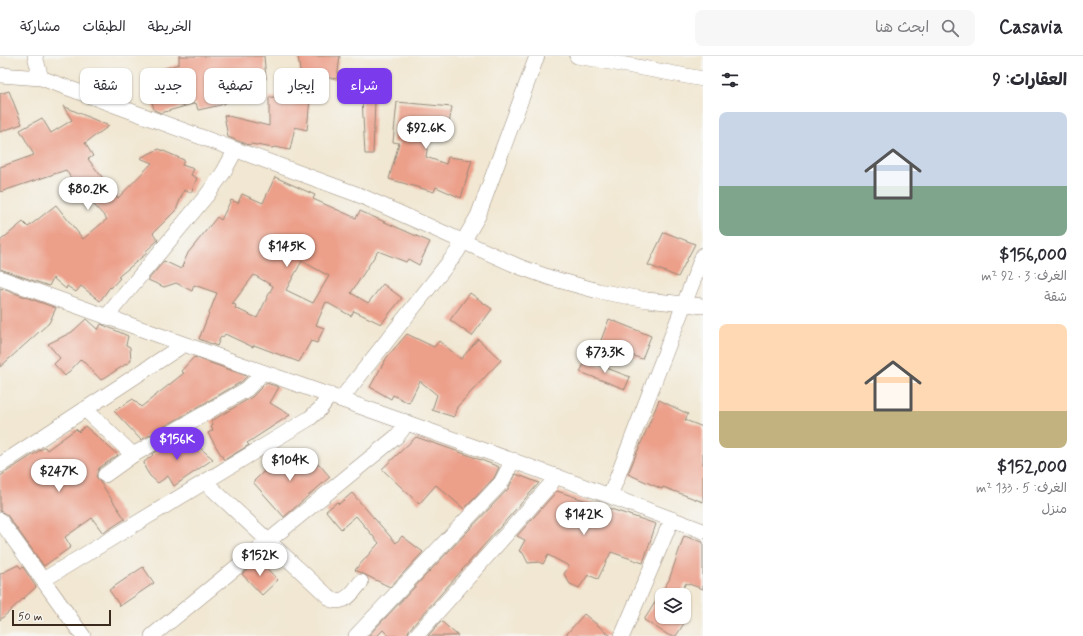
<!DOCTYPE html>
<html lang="ar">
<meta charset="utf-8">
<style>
:root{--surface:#fff;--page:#f7f7f7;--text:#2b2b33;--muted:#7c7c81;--line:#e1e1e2;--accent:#7c3aed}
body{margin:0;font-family:Mynerve,"Playpen Sans Arabic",sans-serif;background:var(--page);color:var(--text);direction:rtl;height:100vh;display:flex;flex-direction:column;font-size:15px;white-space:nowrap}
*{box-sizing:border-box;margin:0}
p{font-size:13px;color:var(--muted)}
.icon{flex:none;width:22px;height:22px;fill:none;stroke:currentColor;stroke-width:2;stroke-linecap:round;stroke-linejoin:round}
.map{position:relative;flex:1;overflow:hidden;direction:ltr}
.drawer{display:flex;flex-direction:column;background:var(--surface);width:380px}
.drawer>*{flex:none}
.guide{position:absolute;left:12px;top:12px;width:380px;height:36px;direction:rtl;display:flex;gap:8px}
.fabs{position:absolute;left:655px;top:532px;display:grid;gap:8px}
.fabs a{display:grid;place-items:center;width:36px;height:36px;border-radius:8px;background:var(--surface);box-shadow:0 1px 3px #0004;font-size:20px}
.scale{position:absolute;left:12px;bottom:10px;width:99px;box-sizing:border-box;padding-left:4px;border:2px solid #3b2a1e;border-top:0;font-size:11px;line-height:14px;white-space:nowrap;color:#3b2a1e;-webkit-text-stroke:3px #f6f6f2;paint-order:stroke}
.price{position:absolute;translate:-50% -34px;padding:0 9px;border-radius:14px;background:#fff;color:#222;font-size:13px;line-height:26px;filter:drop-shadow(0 1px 2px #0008)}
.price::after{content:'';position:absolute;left:50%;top:24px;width:12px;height:9px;margin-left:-6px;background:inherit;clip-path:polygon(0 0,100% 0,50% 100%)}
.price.active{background:var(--accent);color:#fff}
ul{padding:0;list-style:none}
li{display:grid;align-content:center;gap:8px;height:212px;padding:0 16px}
li span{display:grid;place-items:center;height:124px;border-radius:8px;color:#555}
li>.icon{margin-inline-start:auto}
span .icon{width:72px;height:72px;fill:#fffc;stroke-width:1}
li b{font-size:17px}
h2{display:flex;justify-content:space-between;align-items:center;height:48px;padding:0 16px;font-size:17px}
.pill{padding:0 14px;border-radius:8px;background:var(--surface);box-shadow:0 1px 3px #0004;font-size:14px;line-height:36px}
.pill.active{background:var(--accent);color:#fff}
header{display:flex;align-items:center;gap:24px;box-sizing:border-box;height:56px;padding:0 20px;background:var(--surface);border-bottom:1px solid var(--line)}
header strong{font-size:19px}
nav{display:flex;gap:22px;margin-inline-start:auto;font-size:14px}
.search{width:280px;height:36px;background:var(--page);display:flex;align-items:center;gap:10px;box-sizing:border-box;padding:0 14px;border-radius:8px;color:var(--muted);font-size:15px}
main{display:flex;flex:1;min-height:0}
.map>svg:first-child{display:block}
.building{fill:#ec9f89;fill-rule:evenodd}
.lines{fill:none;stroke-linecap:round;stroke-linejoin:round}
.street-casing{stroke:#968878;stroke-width:16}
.street{stroke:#fff;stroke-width:15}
</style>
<header>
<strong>Casavia</strong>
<div class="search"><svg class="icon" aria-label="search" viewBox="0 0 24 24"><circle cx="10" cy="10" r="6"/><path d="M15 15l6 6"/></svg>ابحث هنا</div>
<nav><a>الخريطة</a><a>الطبقات</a><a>مشاركة</a></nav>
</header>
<main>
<section class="drawer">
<h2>العقارات: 9<svg class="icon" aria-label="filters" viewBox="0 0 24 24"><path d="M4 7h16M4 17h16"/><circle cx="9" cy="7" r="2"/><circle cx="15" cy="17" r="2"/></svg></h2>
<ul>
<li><span style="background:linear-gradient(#c9d6e8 60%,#7fa58c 0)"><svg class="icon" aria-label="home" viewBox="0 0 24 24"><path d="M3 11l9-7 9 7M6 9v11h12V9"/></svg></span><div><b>$156,000</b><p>الغرف: 3 · 92 m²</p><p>شقة</p></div></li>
<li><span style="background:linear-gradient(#ffd9b3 70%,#c2b280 0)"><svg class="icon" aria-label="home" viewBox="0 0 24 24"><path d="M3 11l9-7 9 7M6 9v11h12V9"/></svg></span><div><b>$152,000</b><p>الغرف: 5 · 133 m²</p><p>منزل</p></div></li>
</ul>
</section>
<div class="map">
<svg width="703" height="580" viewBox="0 0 703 580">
<rect width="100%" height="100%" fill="#f6f6f2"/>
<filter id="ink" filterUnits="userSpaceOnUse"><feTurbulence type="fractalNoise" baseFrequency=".025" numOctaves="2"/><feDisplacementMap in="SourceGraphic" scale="8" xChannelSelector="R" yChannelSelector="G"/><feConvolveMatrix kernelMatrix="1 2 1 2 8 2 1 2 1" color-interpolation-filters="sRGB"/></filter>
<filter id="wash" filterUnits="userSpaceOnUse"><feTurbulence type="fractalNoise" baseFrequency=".012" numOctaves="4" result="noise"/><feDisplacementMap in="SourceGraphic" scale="16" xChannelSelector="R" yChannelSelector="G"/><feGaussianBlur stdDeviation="0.9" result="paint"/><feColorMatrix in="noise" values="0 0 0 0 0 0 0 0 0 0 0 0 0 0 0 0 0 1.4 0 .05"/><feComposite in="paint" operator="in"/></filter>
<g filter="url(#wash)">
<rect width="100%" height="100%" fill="#f1e7d2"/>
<g id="blocks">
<!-- building -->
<path class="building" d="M179,0H264L266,23H238V41L221,49L198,54L196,47L161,57L154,54L150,38L159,36L153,16L179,8Z
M298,0H340L337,23L316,20V23H301Z
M9,35L22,68L0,76V38Z
M269,41L310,43L307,74L295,71L290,94L274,91L273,92L251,88L249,89L228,81L224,59L269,70Z
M362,42L375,44L373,98H365Z
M397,46L452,51L446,84L429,81L426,101L446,108L448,101L472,104L461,142L436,131L434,136L389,123L399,87L393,86Z
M63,50L109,70L85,87L93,100L88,103L118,142L152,107L140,102L159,93L184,104L182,109L194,113L191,119L197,122L191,137L184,134L176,154L153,177L158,184L145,196L147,197L118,221L120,222L111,232L110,231L100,245L81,230L76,236L67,230L66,233L53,222L49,230L0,213V185L23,166L28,171L56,149L83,183L107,163L84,138L82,140L66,114L0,136V111L34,99L20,74L42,62L51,77L72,64Z
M275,121L315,139L313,143L356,162L360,155L430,186L419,209L408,203L406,206L378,195L351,237L368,247L383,228L402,242L381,268L354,255L351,260L326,246L316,269L324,272L317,287L311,285L299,306L254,289L253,291L225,278L223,281L221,280L217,290L199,283L217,237L194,229L192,235L176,227L164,231L148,224L164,205L181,213L188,197L217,161L221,164L231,144L238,147L242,138L263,147ZM302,205L329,220L313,247L286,234ZM254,219L273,230L257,262L235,252L236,249L232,248Z
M664,176L695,188L678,221L648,209Z
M0,232L56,252L49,267L0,311Z
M470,237L492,253L472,280L450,264Z
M86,263L98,274L101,268L128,280L126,289L130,291L131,305L101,324L81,303L65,320L54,308L60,302L48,288L72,276Z
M609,263L651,280L642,303L600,287Z
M407,278L434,291L439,285L461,303L478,283L501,304L457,351L454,361L432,354L437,339L420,325L409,347L393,339L391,343L370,331L387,301Z
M194,301L247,320L241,326L141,384L114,355L133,343L141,351L184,317L181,315Z
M586,304L630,321L625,333L580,316Z
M266,327L279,331L270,347L290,359L247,387L249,389L224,404L208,377L213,374L211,371L213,369L211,365L252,341Z
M659,344L688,358L685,364L703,371V446L663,431L662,433L628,418Z
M85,370L118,399L99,412L96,420L125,463L103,477L92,462L65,481L71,491L44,510L7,459L0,455V420L45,391L47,394L76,373L79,376Z
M185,379L213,403L174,430L168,420L158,427L150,420L145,412L144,406L153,399L152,398Z
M416,381L468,399L499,411L494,422L464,453L436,429L419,448L382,413Z
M293,394L311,414L319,408L330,421L284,461L253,426L282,398L285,401Z
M516,418L539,427L409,574L407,580H389L383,574L377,580H368L508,433Z
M557,435L656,468L643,507L611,496L598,523L588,519L579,532L570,528L564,518L569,510L548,499L543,508L539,506L528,507L523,497L519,495L525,484L517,480Z
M352,437L396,487L402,480L423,496L390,531L355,514L379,487L356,460L341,473L326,455L337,446L339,448Z
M684,480L703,486V533L686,527L679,539H662V561H688L676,580H670L644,564L669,524Z
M259,504L278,524L262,539L242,518Z
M18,509L21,512L23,511L36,531L0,564V518Z
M143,511L154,527L120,550L109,534Z
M584,558L611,580H565Z
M441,565L458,580H428Z"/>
</g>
</g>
<g filter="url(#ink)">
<use href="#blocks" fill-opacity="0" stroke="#968878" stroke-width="1"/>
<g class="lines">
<!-- street casing -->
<g class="street-casing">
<path id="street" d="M35,0L41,22
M577,0L703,23
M0,19L41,22L359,139L520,211L551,222L598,235L647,244L703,250
M0,222C234,308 470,386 703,475
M106,261L207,139L223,117L235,95
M341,343L457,196L478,160L537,0
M85,353L133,399
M0,409L183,289
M105,419L133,399L247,333L258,322L261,316
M205,426L332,544C346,548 353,536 361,526
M610,440L703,199
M0,464L83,580
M43,524L310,362L320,353L330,339
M152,580L396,381L402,374L404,365
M356,580L501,427L513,404
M416,580L550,429L556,420
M622,580L672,463"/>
</g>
<!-- street -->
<use href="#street" class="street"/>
</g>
</g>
</svg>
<div class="fabs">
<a><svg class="icon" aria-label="layers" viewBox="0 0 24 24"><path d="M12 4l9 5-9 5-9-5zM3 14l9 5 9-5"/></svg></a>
</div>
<div class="scale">50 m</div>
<b class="price" style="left:426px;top:94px">$92.6K</b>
<b class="price" style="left:88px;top:155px">$80.2K</b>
<b class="price" style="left:287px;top:212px">$145K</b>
<b class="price" style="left:605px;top:318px">$73.3K</b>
<b class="price active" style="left:177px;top:405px">$156K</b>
<b class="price" style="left:290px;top:426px">$104K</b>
<b class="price" style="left:59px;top:437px">$247K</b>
<b class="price" style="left:584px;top:480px">$142K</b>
<b class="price" style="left:260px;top:521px">$152K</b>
<div class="guide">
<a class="pill active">شراء</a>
<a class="pill">إيجار</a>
<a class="pill">تصفية</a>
<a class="pill">جديد</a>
<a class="pill">شقة</a>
</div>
</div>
</main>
